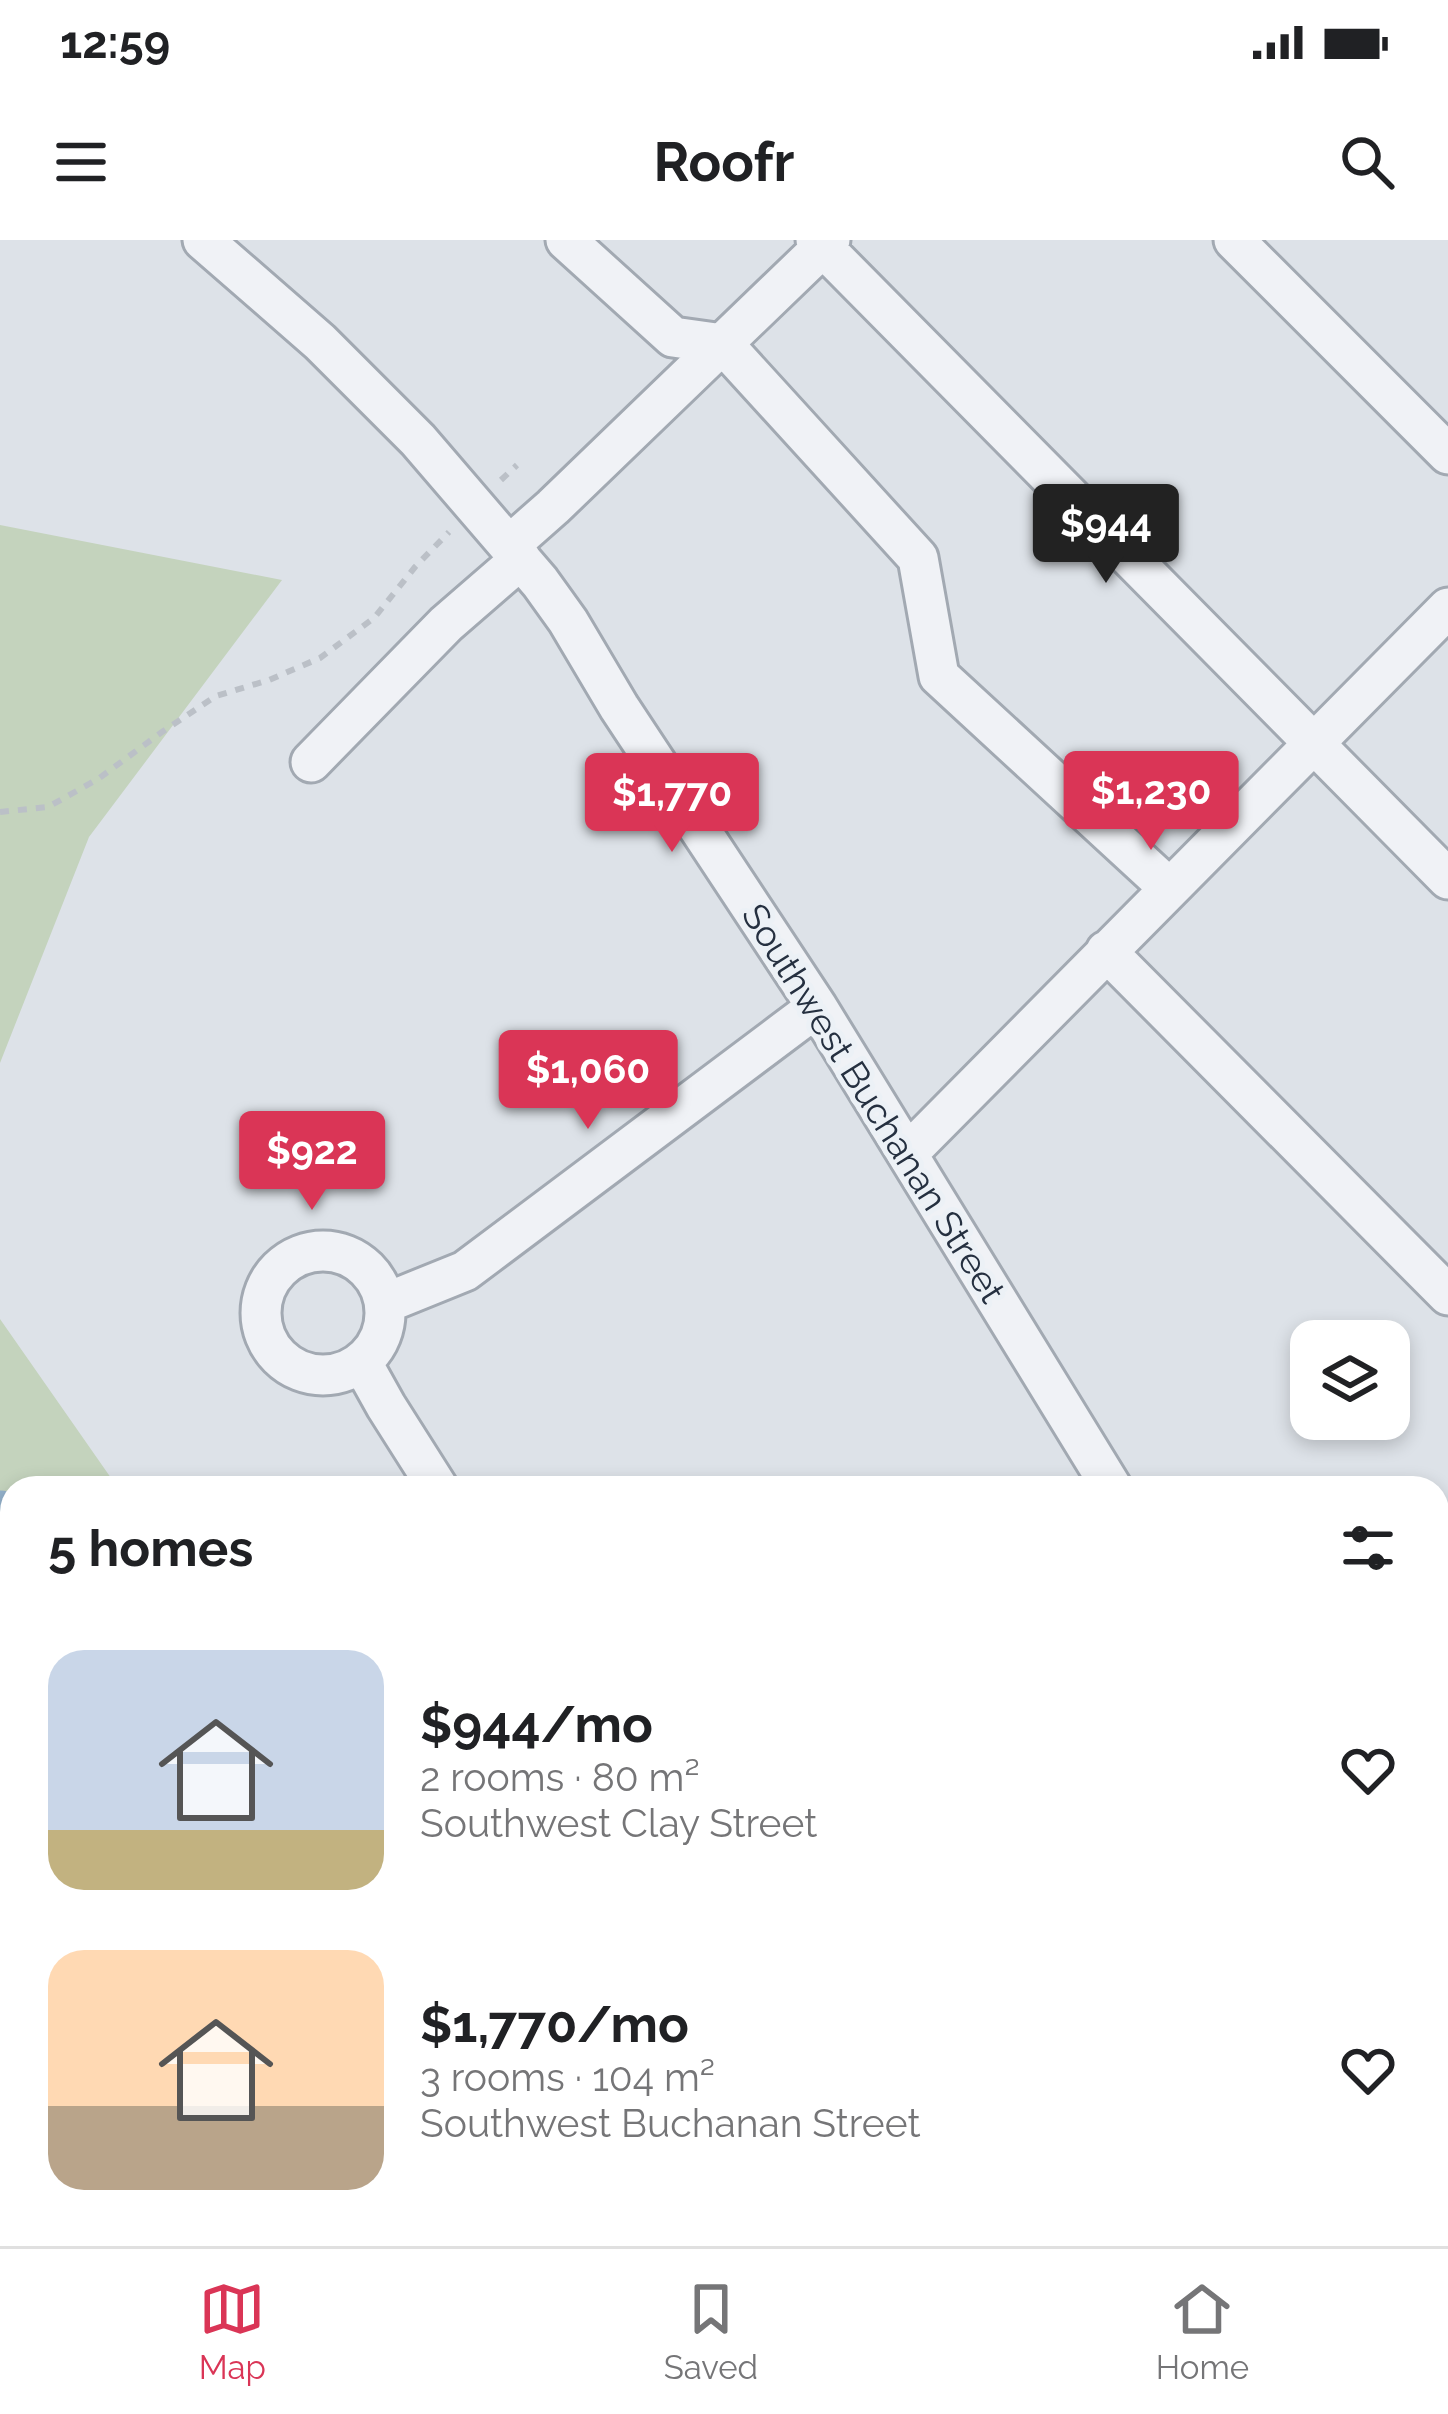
<!DOCTYPE html>
<meta charset="utf-8">
<style>
:root{--surface:#fff;--page:#f2f2f2;--text:#202124;--muted:#757577;--line:#e0e0e0;--accent:#da3556}
body{margin:0;font-family:Raleway,sans-serif;background:var(--page);color:var(--text);height:100vh;display:flex;flex-direction:column;font-size:45px;white-space:nowrap}
*{box-sizing:border-box;margin:0}
p{font-size:39px;color:var(--muted)}
.icon{flex:none;width:66px;height:66px;fill:none;stroke:currentColor;stroke-width:2;stroke-linecap:round;stroke-linejoin:round}
.map{position:relative;flex:1;overflow:hidden}
.panel{position:absolute;left:0px;top:1236px;width:1449px;height:771px;display:flex;flex-direction:column;background:var(--surface);border-radius:36px 36px 0 0;box-shadow:0 6px 18px #0003}
.panel>*{flex:none}
.tools{position:absolute;left:1290px;top:1080px;display:grid;gap:24px}
.tools a{display:grid;place-items:center;width:120px;height:120px;border-radius:24px;background:var(--surface);box-shadow:0 6px 18px #0003;font-size:60px}
.price{position:absolute;translate:-50% -102px;padding:0 27px;border-radius:12px;background:var(--accent);color:#fff;font-size:39px;line-height:78px;filter:drop-shadow(0 3px 6px #0008)}
.price::after{content:'';position:absolute;left:50%;top:72px;width:36px;height:27px;margin-left:-18px;background:inherit;clip-path:polygon(0 0,100% 0,50% 100%)}
.price.on{background:#222;color:#fff}
ul{padding:0;list-style:none}
li{display:flex;align-items:center;gap:36px;height:300px;padding:0 48px}
li span{display:grid;place-items:center;flex:none;width:336px;height:240px;border-radius:36px;color:#555}
li>.icon{margin-inline-start:auto}
span .icon{width:144px;height:144px;fill:#fffc;stroke-width:1}
li b{font-size:51px}
h2{display:flex;justify-content:space-between;align-items:center;height:144px;padding:0 48px;font-size:51px}
.status{display:flex;justify-content:space-between;align-items:center;height:84px;padding:0 60px;background:var(--surface);direction:ltr}
.status svg{height:33px;fill:currentColor}
header{display:flex;justify-content:space-between;align-items:center;height:156px;padding:0 48px;background:var(--surface);font-size:54px;font-weight:700}
.tabs{display:flex;justify-content:space-around;align-items:center;height:168px;border-top:3px solid var(--line);background:var(--surface);font-size:33px;color:var(--muted)}
.tabs a{display:grid;justify-items:center;gap:6px}
.tabs .on{color:var(--accent)}
.map>svg:first-child{display:block}
.green{fill:#c4d3bd}
.lines{fill:none;stroke-linecap:round;stroke-linejoin:round}
.river{stroke:#94b2cc;stroke-width:63}
.building{fill:#b3bbc5}
.minor-casing{stroke:#a2a9b2;stroke-width:45}
.path{stroke:#bbc0c7;stroke-width:6;stroke-dasharray:9 9;stroke-linecap:butt}
.minor{stroke:#f0f2f6;stroke-width:39}
.labels{text-anchor:middle;stroke-width:10;stroke-linejoin:round;paint-order:stroke}
.street-label{font-size:36px;fill:#253040;stroke:#ecf1f6}
</style>
<div class="status"><b>12:59</b><svg viewBox="0 0 49 12"><path d="M0 12V9h3v3zM5 12V6h3v6zM10 12V3h3v9zM15 12V0h3v12zM26 1h20v11H26zM47 4h2v5h-2z"/></svg></div>
<header><svg class="icon" aria-label="menu" viewBox="0 0 24 24"><path d="M4 6h16M4 12h16M4 18h16"/></svg>Roofr<svg class="icon" aria-label="search" viewBox="0 0 24 24"><circle cx="10" cy="10" r="6"/><path d="M15 15l6 6"/></svg></header>
<div class="map">
<svg width="1448" height="2006" viewBox="0 0 1448 2006">
<rect width="100%" height="100%" fill="#dde2e8"/>
<!-- green -->
<path class="green" d="M0,285L282,340L89,597L0,823Z
M0,1079L118,1248H12V1995H23L14,2006H0Z"/>
<g class="lines">
<!-- river -->
<path class="river" d="M0,1282L12,1291
M0,1937L5,1934L12,1919"/>
</g>
<!-- building -->
<path class="building" d="M107,1995H228L219,2006H97Z
M554,1995H821L795,2006H526Z
M1059,1995H1148L1157,2006H1067Z
M1344,1995H1417L1423,2006H1350Z"/>
<g class="lines">
<!-- minor casing -->
<g class="minor-casing">
<path id="minor" d="M203,0L320,102L418,200L540,342L568,381L619,467L817,767L1112,1248
M566,0L673,97L723,104L918,318L939,436L1169,648
M816,0L1448,639
M1234,0L1448,214
M510,305L553,267L830,0
M311,522L446,384L521,319
M1106,711L1448,1055
M908,913L1448,368
M261 1073a62 62 0 1 1 124 0a62 62 0 1 1-124 0Z
M386,1063L465,1031L817,767
M362,1123L386,1166L438,1248
M1437,1379L1448,1369
M1437,1478L1448,1488
M1437,1820L1448,1841
M970,1995L978,2006
M321,2006L330,1995"/>
</g>
<!-- path -->
<path class="path" d="M501,240L517,225
M0,572L48,567L98,539L162,492L216,456L269,440L320,418L374,378L415,327L449,292"/>
<!-- minor -->
<use href="#minor" class="minor"/>
</g>
<g class="labels">
<!-- street labels -->
<g class="street-label">
<text transform="translate(874 863) rotate(58)" y="13">Southwest Buchanan Street</text>
</g>
</g>
</svg>
<div class="tools">
<a><svg class="icon" aria-label="layers" viewBox="0 0 24 24"><path d="M12 4l9 5-9 5-9-5zM3 14l9 5 9-5"/></svg></a>
</div>
<b class="price on" style="left:1106px;top:346px">$944</b>
<b class="price" style="left:1151px;top:613px">$1,230</b>
<b class="price" style="left:672px;top:615px">$1,770</b>
<b class="price" style="left:588px;top:892px">$1,060</b>
<b class="price" style="left:312px;top:973px">$922</b>
<section class="panel">
<h2>5 homes<svg class="icon" aria-label="filters" viewBox="0 0 24 24"><path d="M4 7h16M4 17h16"/><circle cx="9" cy="7" r="2"/><circle cx="15" cy="17" r="2"/></svg></h2>
<ul>
<li><span style="background:linear-gradient(#c9d6e8 75%,#c2b280 0)"><svg class="icon" aria-label="home" viewBox="0 0 24 24"><path d="M3 11l9-7 9 7M6 9v11h12V9"/></svg></span><div><b>$944/mo</b><p>2 rooms · 80 m²</p><p>Southwest Clay Street</p></div><svg class="icon" aria-label="heart" viewBox="0 0 24 24"><path d="M12 20l-8-8c-3-5 5-10 8-4 3-6 11-1 8 4z"/></svg></li>
<li><span style="background:linear-gradient(#ffd9b3 65%,#b9a48a 0)"><svg class="icon" aria-label="home" viewBox="0 0 24 24"><path d="M3 11l9-7 9 7M6 9v11h12V9"/></svg></span><div><b>$1,770/mo</b><p>3 rooms · 104 m²</p><p>Southwest Buchanan Street</p></div><svg class="icon" aria-label="heart" viewBox="0 0 24 24"><path d="M12 20l-8-8c-3-5 5-10 8-4 3-6 11-1 8 4z"/></svg></li>
</ul>
</section>
</div>
<nav class="tabs">
<a class="on"><svg class="icon" aria-label="map" viewBox="0 0 24 24"><path d="M3 6l6-2 6 2 6-2v14l-6 2-6-2-6 2zM9 4v14M15 6v14"/></svg>Map</a>
<a><svg class="icon" aria-label="saved" viewBox="0 0 24 24"><path d="M7 4h10v16l-5-4-5 4z"/></svg>Saved</a>
<a><svg class="icon" aria-label="home" viewBox="0 0 24 24"><path d="M3 11l9-7 9 7M6 9v11h12V9"/></svg>Home</a>
</nav>
